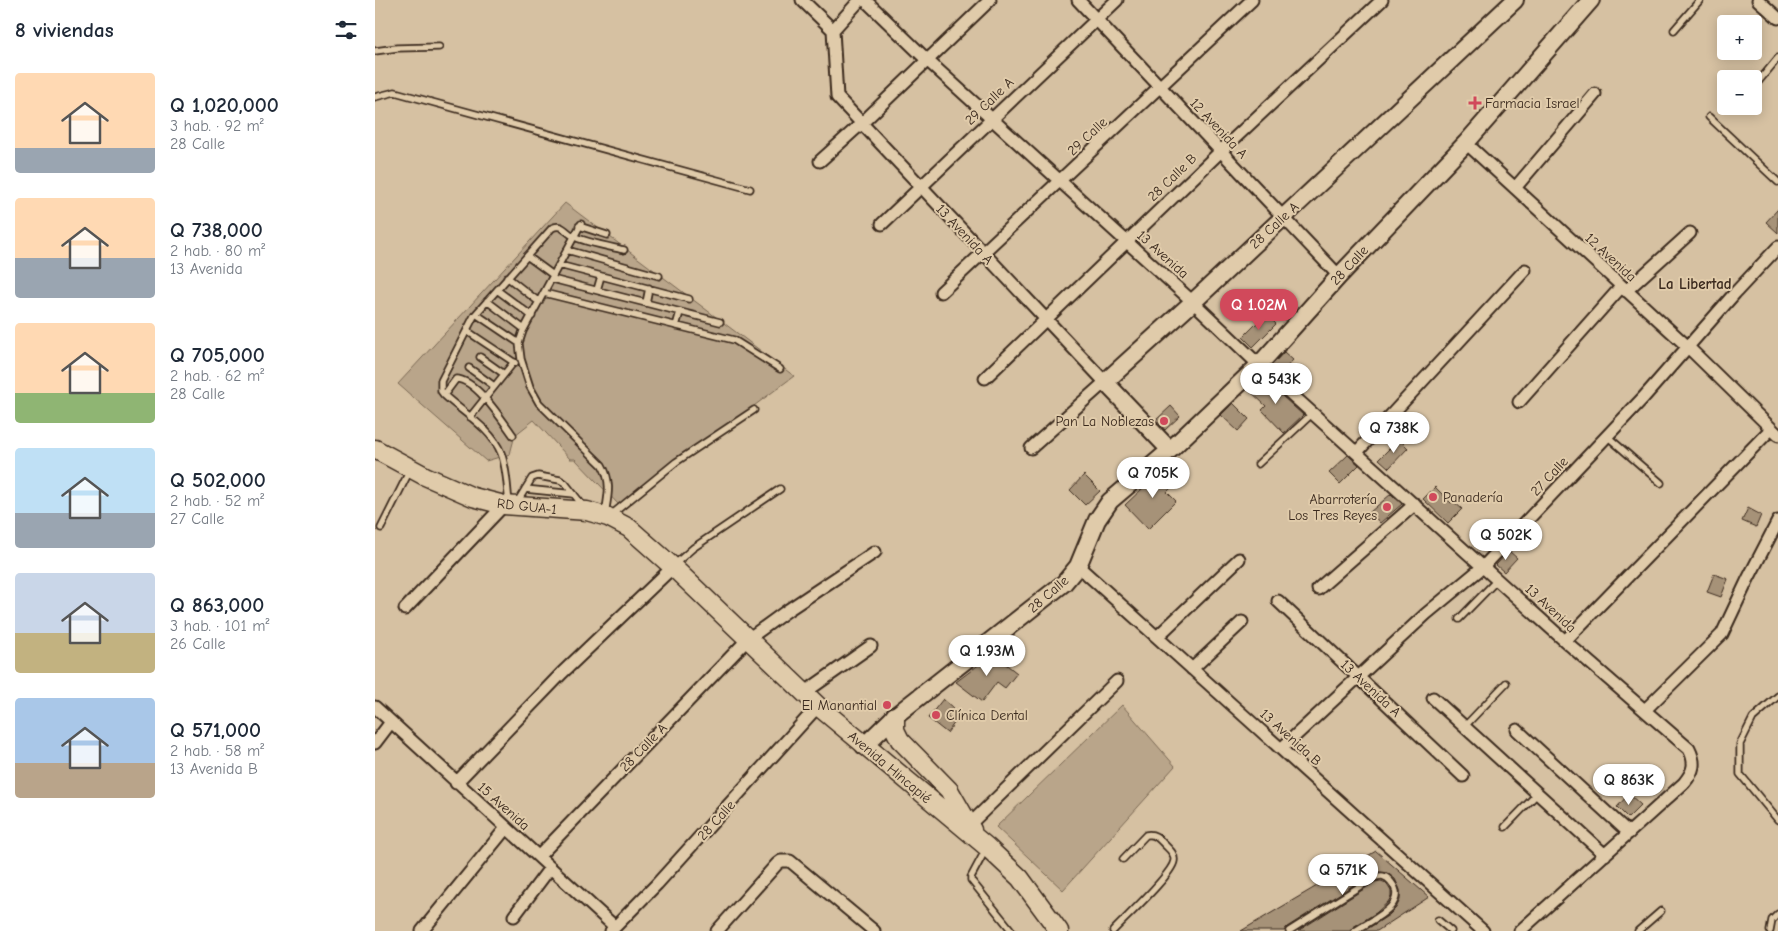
<!DOCTYPE html>
<html lang="es">
<meta charset="utf-8">
<style>
:root{--surface:#fff;--page:#f6f6f7;--text:#1f2937;--muted:#747a83;--accent:#d1495b}
body{margin:0;font-family:"Comic Neue",sans-serif;background:var(--page);color:var(--text);height:100vh;display:flex;flex-direction:column;font-size:19px;white-space:nowrap}
*{box-sizing:border-box;margin:0}
p{font-size:16px;color:var(--muted)}
.icon{flex:none;width:28px;height:28px;fill:none;stroke:currentColor;stroke-width:2;stroke-linecap:round;stroke-linejoin:round}
.map{position:relative;flex:1;overflow:hidden}
.drawer{display:flex;flex-direction:column;background:var(--surface);width:375px}
.drawer>*{flex:none}
.controls{position:absolute;left:1342px;top:15px;display:grid;gap:10px}
.controls a{display:grid;place-items:center;width:45px;height:45px;border-radius:5px;background:var(--surface);box-shadow:0 2px 12px #0003;font-size:25px}
.price{position:absolute;translate:-50% -42px;padding:0 11px;border-radius:18px;background:#fff;color:#222;font-size:16px;line-height:32px;filter:drop-shadow(0 1px 2px #0008)}
.price::after{content:'';position:absolute;left:50%;top:30px;width:15px;height:11px;margin-left:-8px;background:inherit;clip-path:polygon(0 0,100% 0,50% 100%)}
.price.selected{background:var(--accent);color:#fff}
ul{padding:0;list-style:none}
li{display:flex;align-items:center;gap:15px;height:125px;padding:0 15px}
li span{display:grid;place-items:center;flex:none;width:140px;height:100px;border-radius:5px;color:#555}
li>.icon{margin-inline-start:auto}
span .icon{width:60px;height:60px;fill:#fffc;stroke-width:1}
li b{font-size:21px}
h2{display:flex;justify-content:space-between;align-items:center;height:60px;padding:0 15px;font-size:21px}
main{display:flex;flex:1;min-height:0}
.map>svg:first-child{display:block}
.green{fill:#b9a58a;stroke:#7a6854}
.building{fill:#a69278;stroke:#3b2a1e}
.lines{fill:none;stroke-linecap:round;stroke-linejoin:round}
.service-casing{stroke:#3b2a1e;stroke-width:9}
.minor-casing{stroke:#3b2a1e;stroke-width:15}
.secondary-casing{stroke:#3b2a1e;stroke-width:20}
.primary-casing{stroke:#3b2a1e;stroke-width:21}
.service{stroke:#e0cbaa;stroke-width:5.5}
.minor{stroke:#e0cbaa;stroke-width:11}
.secondary{stroke:#e0cbaa;stroke-width:16}
.primary{stroke:#e0cbaa;stroke-width:18}
.poi-dot{fill:#d1495b;stroke:#e0cbaa;stroke-width:2}
.labels{text-anchor:middle;stroke-width:4;stroke-linejoin:round;paint-order:stroke}
.street-label{font-size:14px;fill:#3b2a1e;stroke:#e0cbaa}
.poi-label{font-size:14px;fill:#3b2a1e;stroke:#e0cbaa;text-anchor:start}
.neighbourhood-label{font-size:15px;font-weight:bold;fill:#3b2a1e;stroke:#e0cbaa}
</style>
<main>
<section class="drawer">
<h2>8 viviendas<svg class="icon" aria-label="filters" viewBox="0 0 24 24"><path d="M4 7h16M4 17h16"/><circle cx="9" cy="7" r="2"/><circle cx="15" cy="17" r="2"/></svg></h2>
<ul>
<li><span style="background:linear-gradient(#ffd9b3 75%,#9aa5b1 0)"><svg class="icon" aria-label="home" viewBox="0 0 24 24"><path d="M3 11l9-7 9 7M6 9v11h12V9"/></svg></span><div><b>Q 1,020,000</b><p>3 hab. · 92 m²</p><p>28 Calle</p></div></li>
<li><span style="background:linear-gradient(#ffd9b3 60%,#9aa5b1 0)"><svg class="icon" aria-label="home" viewBox="0 0 24 24"><path d="M3 11l9-7 9 7M6 9v11h12V9"/></svg></span><div><b>Q 738,000</b><p>2 hab. · 80 m²</p><p>13 Avenida</p></div></li>
<li><span style="background:linear-gradient(#ffd9b3 70%,#8fb573 0)"><svg class="icon" aria-label="home" viewBox="0 0 24 24"><path d="M3 11l9-7 9 7M6 9v11h12V9"/></svg></span><div><b>Q 705,000</b><p>2 hab. · 62 m²</p><p>28 Calle</p></div></li>
<li><span style="background:linear-gradient(#bfe0f5 65%,#9aa5b1 0)"><svg class="icon" aria-label="home" viewBox="0 0 24 24"><path d="M3 11l9-7 9 7M6 9v11h12V9"/></svg></span><div><b>Q 502,000</b><p>2 hab. · 52 m²</p><p>27 Calle</p></div></li>
<li><span style="background:linear-gradient(#c9d6e8 60%,#c2b280 0)"><svg class="icon" aria-label="home" viewBox="0 0 24 24"><path d="M3 11l9-7 9 7M6 9v11h12V9"/></svg></span><div><b>Q 863,000</b><p>3 hab. · 101 m²</p><p>26 Calle</p></div></li>
<li><span style="background:linear-gradient(#a9c7e8 65%,#b9a48a 0)"><svg class="icon" aria-label="home" viewBox="0 0 24 24"><path d="M3 11l9-7 9 7M6 9v11h12V9"/></svg></span><div><b>Q 571,000</b><p>2 hab. · 58 m²</p><p>13 Avenida B</p></div></li>
</ul>
</section>
<div class="map">
<svg width="1403" height="931" viewBox="0 0 1403 931">
<rect width="100%" height="100%" fill="#d6c1a2"/>
<filter id="ink" filterUnits="userSpaceOnUse"><feTurbulence type="fractalNoise" baseFrequency=".02" numOctaves="2"/><feDisplacementMap in="SourceGraphic" scale="10" xChannelSelector="R" yChannelSelector="G"/><feConvolveMatrix kernelMatrix="1 2 1 2 8 2 1 2 1" color-interpolation-filters="sRGB"/></filter>
<g filter="url(#ink)">
<!-- green -->
<path class="green" d="M190,203L419,376L245,506L200,459H195L159,420L140,435L135,454L111,461L23,384Z
M747,705L800,766L688,890L621,827Z"/>
<!-- building -->
<path class="building" d="M1403,209V233L1391,222Z
M891,314L901,324L878,347L868,337Z
M909,352L918,360L905,374L896,366Z
M886,377L928,415L909,433L887,410L891,406L873,389Z
M858,403L874,419L863,431L846,415Z
M796,406L805,416L790,430L781,420Z
M1024,439L1033,448L1014,468L1004,459Z
M973,455L984,465L965,484L954,473Z
M789,468L802,482L792,492L801,501L773,529L750,505Z
M709,475L725,491L710,505L695,490Z
M1060,487L1076,503L1078,501L1087,509L1073,523L1048,499Z
M1016,494L1027,504L1005,523L995,512Z
M1373,508L1386,515L1381,527L1367,521Z
M1134,551L1142,558L1129,572L1121,565Z
M1339,574L1353,579L1346,597L1332,592Z
M618,654L642,673L630,688L622,682L607,702L581,682Z
M568,699L578,708L572,716L580,722L572,733L553,718Z
M1254,794L1266,805L1253,818L1242,807Z
M1001,851L1054,897L1002,931H989L1014,915L1021,908L1025,900V890L1020,879L1012,873L1003,872L996,874L912,927L909,931H866Z
M1006,881L1011,883L1016,891V897L1013,902L1001,913L978,927L975,931H923L1000,882Z"/>
<g class="lines">
<!-- service casing -->
<g class="service-casing">
<path id="service" d="M1299,30L1325,0
M0,51L22,48L64,47
M1379,87L1403,58
M0,97L20,92L375,189
M1334,117L1403,182
M206,224L148,331L144,343L146,359L155,387L164,403L227,465C237,482 233,496 230,514
M204,226L232,235
M192,250L284,276
M152,256L178,275
M184,265L314,299
M132,277L164,302
M177,279L345,322
M122,290L157,316
M222,290L226,276
M169,293L359,340L405,369
M112,301L149,329
M271,303L274,288
M101,314L144,343
M301,326L305,312
M92,331L140,363
M105,357L129,374
M94,368L119,386
M69,395L81,379C101,379 127,420 138,435
M95,417L139,362
M1232,436L1286,483
M883,464L938,413
M150,489L199,494
M134,503C132,487 132,468 126,453C116,428 88,413 69,395L66,391V381L99,316L177,228C186,223 190,231 198,236C209,242 236,247 249,250
M141,504L157,478L163,476L185,480L190,483L209,507
M236,515L301,462L379,410
M6,528L35,470
M299,565L318,548L405,489
M1084,619L1123,579
M1403,696L1378,718L1365,744V774L1403,820
M1089,727L1131,683
M1130,827L1162,794
M611,849L596,877V880L637,931
M1063,920L1076,931
M738,931C750,918 797,875 799,861C800,854 795,850 790,845C784,839 780,833 771,835L748,859
M914,931L998,878C1006,875 1011,875 1016,882C1035,905 996,920 980,931
M1263,931L1286,911
M1395,931L1397,920L1403,914"/>
</g>
<!-- minor casing -->
<g class="minor-casing">
<path id="minor" d="M427,0L458,30L462,97L730,382L656,448
M490,0L552,60L818,302L884,365L1190,641L1314,749C1321,763 1319,771 1309,783L1145,931
M703,0L964,276
M1383,0L1403,18
M458,30L485,0
M1091,143L1313,347L1403,435
M445,161L486,124L615,0
M1140,188L1220,94
M507,224L742,0
M1251,291L1315,233
M566,292L877,0
M610,378L846,151L1007,0
M1144,402L1246,287
M982,452L1150,270
M703,566L1108,931
M943,589L1040,504
M903,601L1088,776
M30,609L129,505
M782,637L864,559
M1190,641L1396,429
M817,669L867,622
M429,693L496,646
M1058,698L1230,855
M0,707L239,926
M1270,710L1347,634L1373,579L1403,521
M1142,730L1254,833
M0,743L16,722
M906,749L1051,614L1109,566L1268,398L1360,293L1403,247
M81,783L187,673L298,567
M593,826L742,681
M164,856L373,639L413,610L500,552
M139,916L175,868
M47,931L131,828
M236,931L282,884L443,706
M342,931L402,864L406,861H415L499,931"/>
</g>
<!-- secondary casing -->
<g class="secondary-casing">
<path id="secondary" d="M795,450L730,382L818,302L1140,0
M489,746L520,716L689,583L703,566L722,520L735,501L795,450L884,365L964,276L1091,143L1216,0"/>
</g>
<!-- primary casing -->
<g class="primary-casing">
<path id="primary" d="M0,449L50,476L98,497L129,505L212,511L233,517L254,528L298,567L443,706L612,847L645,878L684,931
M520,716V730L525,740L574,790L597,830"/>
</g>
<!-- service -->
<use href="#service" class="service"/>
<!-- minor -->
<use href="#minor" class="minor"/>
<!-- secondary -->
<use href="#secondary" class="secondary"/>
<!-- primary -->
<use href="#primary" class="primary"/>
</g>
</g>
<!-- markers -->
<g class="poi-dot">
<path d="M1097.5 95.5h5v5h5v5h-5v5h-5v-5h-5v-5h5z"/>
<circle cx="789" cy="421" r="5"/>
<circle cx="1058" cy="497" r="5"/>
<circle cx="1012" cy="507" r="5"/>
<circle cx="512" cy="705" r="5"/>
<circle cx="561" cy="715" r="5"/>
</g>
<g class="labels">
<!-- street labels -->
<g class="street-label">
<text transform="translate(614 101) rotate(-44)" y="5">29 Calle A</text>
<text transform="translate(844 128) rotate(47)" y="5">12 Avenida A</text>
<text transform="translate(712 136) rotate(-43)" y="5">29 Calle</text>
<text transform="translate(797 177) rotate(-44)" y="5">28 Calle B</text>
<text transform="translate(899 225) rotate(-43)" y="5">28 Calle A</text>
<text transform="translate(590 234) rotate(47)" y="5">13 Avenida A</text>
<text transform="translate(788 254) rotate(42)" y="5">13 Avenida</text>
<text transform="translate(1236 257) rotate(43)" y="5">12 Avenida</text>
<text transform="translate(974 265) rotate(-47)" y="5">28 Calle</text>
<text transform="translate(1174 476) rotate(-47)" y="5">27 Calle</text>
<text transform="translate(152 506) rotate(6)" y="5">RD GUA-1</text>
<text transform="translate(673 594) rotate(-41)" y="5">28 Calle</text>
<text transform="translate(1176 608) rotate(43)" y="5">13 Avenida</text>
<text transform="translate(996 688) rotate(43)" y="5">13 Avenida A</text>
<text transform="translate(916 737) rotate(42)" y="5">13 Avenida B</text>
<text transform="translate(268 747) rotate(-46)" y="5">28 Calle A</text>
<text transform="translate(515 767) rotate(40)" y="5">Avenida Hincapié</text>
<text transform="translate(129 806) rotate(42)" y="5">15 Avenida</text>
<text transform="translate(341 820) rotate(-48)" y="5">28 Calle</text>
</g>
<!-- poi labels -->
<g class="poi-label">
<text x="1110" y="108">Farmacia Israel</text>
<text x="779" y="426" text-anchor="end">Pan La Noblezas</text>
<text x="1068" y="502">Panadería</text>
<text x="1002" y="504" text-anchor="end">Abarrotería<tspan x="1002" dy="16">Los Tres Reyes</tspan></text>
<text x="502" y="710" text-anchor="end">El Manantial</text>
<text x="571" y="720">Clínica Dental</text>
</g>
<!-- neighbourhood labels -->
<g class="neighbourhood-label">
<text x="1320" y="289">La Libertad</text>
</g>
</g>
</svg>
<div class="controls">
<a>+</a>
<a>−</a>
</div>
<b class="price selected" style="left:884px;top:331px">Q 1.02M</b>
<b class="price" style="left:901px;top:405px">Q 543K</b>
<b class="price" style="left:1019px;top:454px">Q 738K</b>
<b class="price" style="left:778px;top:499px">Q 705K</b>
<b class="price" style="left:1131px;top:561px">Q 502K</b>
<b class="price" style="left:612px;top:677px">Q 1.93M</b>
<b class="price" style="left:1254px;top:806px">Q 863K</b>
<b class="price" style="left:968px;top:896px">Q 571K</b>
</div>
</main>
